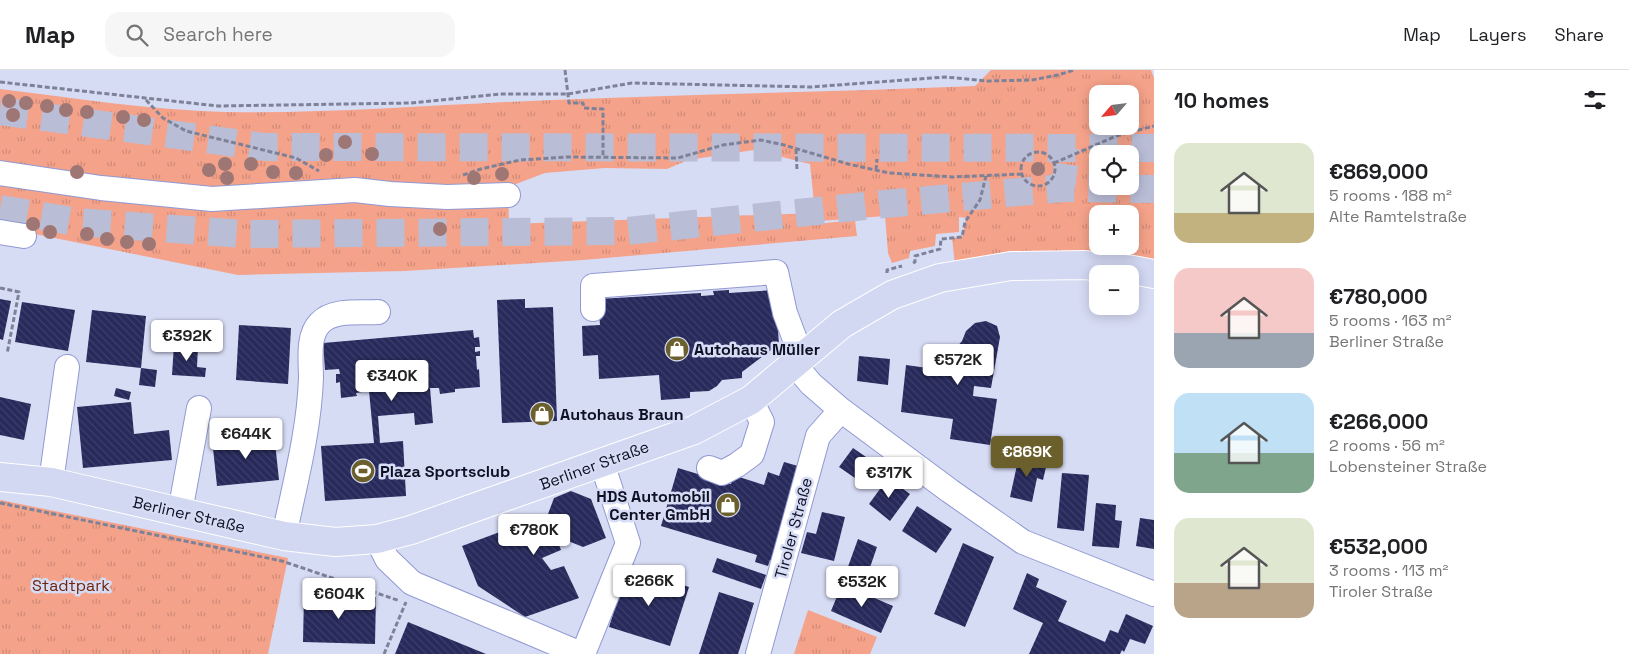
<!DOCTYPE html>
<meta charset="utf-8">
<style>
:root{--surface:#fff;--page:#f6f6f6;--text:#202124;--muted:#757577;--line:#e0e0e0;--accent:#6b5f2c}
body{margin:0;font-family:"Space Grotesk",sans-serif;background:var(--page);color:var(--text);height:100vh;display:flex;flex-direction:column;font-size:19px;white-space:nowrap}
*{box-sizing:border-box;margin:0}
p{font-size:16px;color:var(--muted)}
.icon{flex:none;width:28px;height:28px;fill:none;stroke:currentColor;stroke-width:2;stroke-linecap:round;stroke-linejoin:round}
.map{position:relative;flex:1;overflow:hidden}
.sheet{display:flex;flex-direction:column;background:var(--surface);width:475px}
.sheet>*{flex:none}
.needle{width:32px;rotate:242deg}
.tools{position:absolute;left:1089px;top:15px;display:grid;gap:10px}
.tools a{display:grid;place-items:center;width:50px;height:50px;border-radius:10px;background:var(--surface);box-shadow:0 2px 12px #0003;font-size:25px}
.price{position:absolute;translate:-50% -42px;padding:0 11px;border-radius:5px;background:#fff;color:#222;font-size:16px;line-height:32px;filter:drop-shadow(0 1px 2px #0008)}
.price::after{content:'';position:absolute;left:50%;top:30px;width:15px;height:11px;margin-left:-8px;background:inherit;clip-path:polygon(0 0,100% 0,50% 100%)}
.price.selected{background:var(--accent);color:#fff}
ul{padding:0;list-style:none}
li{display:flex;align-items:center;gap:15px;height:125px;padding:0 20px}
li span{display:grid;place-items:center;flex:none;width:140px;height:100px;border-radius:15px;color:#555}
li>.icon{margin-inline-start:auto}
span .icon{width:60px;height:60px;fill:#fffc;stroke-width:1}
li b{font-size:21px}
h2{display:flex;justify-content:space-between;align-items:center;height:60px;padding:0 20px;font-size:21px}
header{display:flex;align-items:center;gap:30px;box-sizing:border-box;height:70px;padding:0 25px;background:var(--surface);border-bottom:1px solid var(--line)}
header strong{font-size:24px}
nav{display:flex;gap:28px;margin-inline-start:auto;font-size:18px}
.search{width:350px;height:45px;background:var(--page);display:flex;align-items:center;gap:12px;box-sizing:border-box;padding:0 18px;border-radius:15px;color:var(--muted);font-size:19px}
main{display:flex;flex:1;min-height:0}
.map>svg:first-child{display:block}
.grass{fill:url(#grass-tufts);fill-rule:evenodd}
.building{fill:url(#building-back-hatch)}
.lines{fill:none;stroke-linecap:round;stroke-linejoin:round}
.minor-tunnel{stroke:#b9bdd6;stroke-width:24;stroke-dasharray:24 12;stroke-linecap:butt}
.highway-tunnel{stroke:#b9bdd6;stroke-width:28;stroke-dasharray:28 14;stroke-linecap:butt}
.minor-casing{stroke:#9099d2;stroke-width:26}
.major-casing{stroke:#fff;stroke-width:30}
.path{stroke:#7e8299;stroke-width:3;stroke-dasharray:5 2.5;stroke-linecap:butt}
.minor{stroke:#fff;stroke-width:24}
.major{stroke:#d2d7f2;stroke-width:28}
.tree{fill:#9e7674}
.labels{text-anchor:middle;stroke-width:5;stroke-linejoin:round;paint-order:stroke}
.poi-label{font-size:16px;font-weight:bold;fill:#0e1025;stroke:#d7dcf5;text-anchor:start}
.street-label{font-size:16px;fill:#0e1025;stroke:#d7dcf5}
.park-label{font-size:16px;fill:#70230a;stroke:#d7dcf5}
</style>
<header>
<strong>Map</strong>
<div class="search"><svg class="icon" aria-label="search" viewBox="0 0 24 24"><circle cx="10" cy="10" r="6"/><path d="M15 15l6 6"/></svg>Search here</div>
<nav><a>Map</a><a>Layers</a><a>Share</a></nav>
</header>
<main>
<div class="map">
<svg width="1154" height="584" viewBox="0 0 1154 584">
<defs>
<pattern id="grass-tufts" width="24" height="20" patternUnits="userSpaceOnUse" patternTransform="scale(1.25)"><rect width="24" height="20" fill="#f5a28a"/><path d="M3 7l-1-3M5 7V3M7 7l1-3M15 17l-1-3M17 17v-4M19 17l1-3" fill="none" stroke="#d18a77"/></pattern>
<pattern id="building-back-hatch" width="6" height="6" patternUnits="userSpaceOnUse" patternTransform="scale(1.25)"><rect width="6" height="6" fill="#272a5b"/><path d="M-1 5l2 2M0 0l6 6M5-1l2 2" fill="none" stroke="#3d3f6a"/></pattern>
</defs>
<rect width="100%" height="100%" fill="#d7dcf5"/>
<!-- grass -->
<path class="grass" d="M991,0H1151L1154,8V192L955,195L952,168L962,167L966,148L959,147V162L936,164L935,176L910,181L909,188L892,193L888,183L885,146L807,152L808,144L772,154L807,144L806,155L855,150L857,166L583,190L405,201L238,205L0,157V19C74,28 150,40 225,42C334,44 444,34 553,30C694,24 834,22 975,16ZM1098,24H1130V56H1098ZM754,80L810,94L815,143L509,154L508,117L545,103L605,98L667,99L688,90ZM1098,84H1130V116H1098ZM1098,144H1130V176H1098Z
M0,430L288,488L268,584H0Z
M808,540L877,567L870,584H794Z"/>
<!-- building -->
<path class="building" d="M729,220V223L775,220L779,274L742,302V308L722,310L717,316L709,321L690,322V328L661,330L659,305L599,309L598,285L583,286L582,256L600,255L598,229L701,223V226L714,225L713,221Z
M0,229L11,231L3,270L0,269Z
M525,229V238L553,237L557,351L502,353L497,230Z
M22,232L75,240L68,281L15,272Z
M92,240L146,246L141,298L86,292Z
M986,251L997,256L1000,267L991,318L974,316L973,326L997,329L990,375L950,369L953,349L901,342L906,295L942,300L945,282L956,278L962,271L966,261L975,253Z
M239,255L291,258L288,314L236,310Z
M473,260L474,268L479,267L480,277H475V282L480,281V286H476L477,300L479,299L480,317L455,319V322L440,324L439,318H430L433,353L415,355L414,343L378,346L380,373L403,371L406,426L325,431L321,376L374,373L369,321L356,323L357,326L341,328L340,312L336,313V304H340L339,299L325,300L323,273Z
M174,274L198,276L197,297L206,298L205,307L172,305Z
M859,286L890,289L888,315L857,311Z
M141,298L157,300L155,317L139,315Z
M116,318L131,322L129,330L114,326Z
M0,327L31,334L24,370L0,365Z
M131,332L134,364L169,360L172,390L83,398L77,337Z
M274,363L279,410L217,416L212,369Z
M853,378L869,389L855,408L839,397Z
M1019,386L1047,393L1043,410L1037,408L1032,432L1010,427Z
M784,392L798,396L796,410L771,490H770L768,496L755,492L757,485L661,456L678,398L731,414L733,405L764,415L768,402L779,406Z
M1062,403L1089,405L1084,461L1057,458Z
M888,408L910,424L890,451L869,434Z
M571,421L591,429L606,468L583,477L556,466L561,480L542,488L551,500L564,496L579,528L525,547L478,516L462,476L548,444L554,428Z
M1096,433L1116,435L1115,450L1122,451L1119,478L1092,476Z
M917,436L952,459L936,483L902,461Z
M822,442L845,447L834,491L801,483L807,462L816,464Z
M1140,448L1154,450V479L1136,476Z
M858,469L877,477L865,512L845,505Z
M963,473L994,487L965,557L934,544Z
M717,488L766,505L761,519L712,502Z
M628,497L689,517L670,576L609,557Z
M1027,503L1039,509L1036,517L1067,531L1058,551L1105,572L1110,560L1118,563L1126,544L1153,556L1145,574L1130,569L1124,582L1122,580L1120,584H1029L1043,553L1013,539Z
M842,514L893,536L881,563L831,541Z
M719,522L754,533L738,584H699Z
M304,525L376,527L375,574L303,572Z
M408,552L486,584H395Z"/>
<g class="lines">
<!-- minor-tunnel -->
<path class="minor-tunnel" d="M1063,118L1068,78"/>
<!-- highway-tunnel -->
<path class="highway-tunnel" d="M0,41L265,77L1154,78
M0,139L77,152L243,164L627,161L884,134L1063,118L1154,119"/>
<!-- minor casing -->
<g class="minor-casing">
<path id="minor" d="M0,103L101,118L212,129L355,120L390,124L447,127L508,125
M0,162L24,166
M593,239V216L776,202L785,243L802,288
M795,295L811,314L841,340L950,421L1023,472L1154,524
M709,398L722,403L737,395L752,384L762,352L751,330
M51,412L67,297
M180,442L199,338
M284,466C295,413 309,362 311,308C311,291 307,266 320,253C333,239 360,243 378,242
M377,469L387,489L412,513L581,584
M583,584L628,473L602,393
M758,584L818,366L841,340"/>
</g>
<!-- major casing -->
<g class="major-casing">
<path id="major" d="M0,407L51,412L284,466L335,472L377,469L411,460L694,360L751,330L842,254L892,225L940,208L1011,196L1084,195L1133,200L1154,204"/>
</g>
<!-- path -->
<path class="path" d="M565,0L569,33H583L584,38L603,39V87
M0,12L218,36L411,33L500,24H568L632,13L811,17L945,7L988,11L1032,10L1058,5L1074,0
M146,30L163,48L186,61L296,88L319,101
M796,79L797,100
M1021 99a17 17 0 1 1 34 0a17 17 0 1 1-34 0Z
M1054,93L1116,66L1154,56
M876,100L877,89
M463,105L481,99L520,90L567,87L678,88L723,75L761,70L784,75L848,94L889,103L953,107L1022,104
M913,193L915,192V186L940,179L941,169L962,167L965,152L980,130L986,106
M887,203V200L902,196
M0,218L19,222L7,284
M0,433L282,491L400,531
M384,584L406,532"/>
<!-- minor -->
<use href="#minor" class="minor"/>
<!-- major -->
<use href="#major" class="major"/>
</g>
<!-- trees -->
<g class="tree">
<circle cx="9" cy="31" r="7"/>
<circle cx="26" cy="33" r="7"/>
<circle cx="47" cy="36" r="7"/>
<circle cx="66" cy="40" r="7"/>
<circle cx="87" cy="42" r="7"/>
<circle cx="13" cy="45" r="7"/>
<circle cx="123" cy="47" r="7"/>
<circle cx="144" cy="50" r="7"/>
<circle cx="345" cy="72" r="7"/>
<circle cx="372" cy="84" r="7"/>
<circle cx="326" cy="85" r="7"/>
<circle cx="225" cy="94" r="7"/>
<circle cx="251" cy="94" r="7"/>
<circle cx="1038" cy="99" r="7"/>
<circle cx="209" cy="100" r="7"/>
<circle cx="77" cy="102" r="7"/>
<circle cx="273" cy="102" r="7"/>
<circle cx="296" cy="103" r="7"/>
<circle cx="502" cy="104" r="7"/>
<circle cx="227" cy="108" r="7"/>
<circle cx="474" cy="108" r="7"/>
<circle cx="33" cy="154" r="7"/>
<circle cx="440" cy="159" r="7"/>
<circle cx="50" cy="162" r="7"/>
<circle cx="87" cy="164" r="7"/>
<circle cx="107" cy="169" r="7"/>
<circle cx="127" cy="172" r="7"/>
<circle cx="149" cy="174" r="7"/>
</g>
<!-- icons -->
<defs>
<g id="shop-disc" transform="scale(1.25)"><circle r="9.5" fill="#6b5f2c" stroke="#d7dcf5"/><path d="M-5-2.5h2.3a2.7 3.5 0 0 1 5.4 0H5L5.5 6h-11ZM-1.5-2.5h3a1.5 2.3 0 0 0-3 0Z" fill="#fff"/></g>
<g id="stadium-disc" transform="scale(1.25)"><circle r="9.5" fill="#6b5f2c" stroke="#d7dcf5"/><path d="M0-5a6.5 5 0 1 0 0 10a6.5 5 0 1 0 0-10ZM-3.5-1.8h7v3.6h-7Z" fill="#fff"/></g>
</defs>
<g fill-rule="evenodd">
<use href="#shop-disc" x="677" y="279"/>
<use href="#shop-disc" x="542" y="344"/>
<use href="#stadium-disc" x="363" y="401"/>
<use href="#shop-disc" x="728" y="435"/>
</g>
<g class="labels">
<!-- poi labels -->
<g class="poi-label">
<text x="694" y="285">Autohaus Müller</text>
<text x="560" y="350">Autohaus Braun</text>
<text x="380" y="407">Plaza Sportsclub</text>
<text x="710" y="432" text-anchor="end">HDS Automobil<tspan x="710" dy="18">Center GmbH</tspan></text>
</g>
<!-- street labels -->
<g class="street-label">
<text transform="translate(594 395) rotate(-20)" y="6">Berliner Straße</text>
<text transform="translate(189 444) rotate(13)" y="6">Berliner Straße</text>
<text transform="translate(793 458) rotate(-75)" y="6">Tiroler Straße</text>
</g>
<!-- park labels -->
<g class="park-label">
<text x="71" y="521">Stadtpark</text>
</g>
</g>
</svg>
<div class="tools">
<a><svg class="needle" viewBox="-14 -14 28 28"><path d="M0-13l5 13h-10z" fill="#e53935"/><path d="M0 13l5-13h-10z" fill="#757577"/></svg></a>
<a><svg class="icon" aria-label="locate" viewBox="0 0 24 24"><circle cx="12" cy="12" r="6"/><path d="M12 2v4M12 18v4M2 12h4M18 12h4"/></svg></a>
<a>+</a>
<a>−</a>
</div>
<b class="price" style="left:187px;top:292px">€392K</b>
<b class="price" style="left:958px;top:316px">€572K</b>
<b class="price" style="left:392px;top:332px">€340K</b>
<b class="price" style="left:246px;top:390px">€644K</b>
<b class="price selected" style="left:1027px;top:408px">€869K</b>
<b class="price" style="left:889px;top:429px">€317K</b>
<b class="price" style="left:534px;top:486px">€780K</b>
<b class="price" style="left:649px;top:537px">€266K</b>
<b class="price" style="left:862px;top:538px">€532K</b>
<b class="price" style="left:339px;top:550px">€604K</b>
</div>
<section class="sheet">
<h2>10 homes<svg class="icon" aria-label="filters" viewBox="0 0 24 24"><path d="M4 7h16M4 17h16"/><circle cx="9" cy="7" r="2"/><circle cx="15" cy="17" r="2"/></svg></h2>
<ul>
<li><span style="background:linear-gradient(#dfe7d0 70%,#c2b280 0)"><svg class="icon" aria-label="home" viewBox="0 0 24 24"><path d="M3 11l9-7 9 7M6 9v11h12V9"/></svg></span><div><b>€869,000</b><p>5 rooms · 188 m²</p><p>Alte Ramtelstraße</p></div></li>
<li><span style="background:linear-gradient(#f6c9c9 65%,#9aa5b1 0)"><svg class="icon" aria-label="home" viewBox="0 0 24 24"><path d="M3 11l9-7 9 7M6 9v11h12V9"/></svg></span><div><b>€780,000</b><p>5 rooms · 163 m²</p><p>Berliner Straße</p></div></li>
<li><span style="background:linear-gradient(#bfe0f5 60%,#7fa58c 0)"><svg class="icon" aria-label="home" viewBox="0 0 24 24"><path d="M3 11l9-7 9 7M6 9v11h12V9"/></svg></span><div><b>€266,000</b><p>2 rooms · 56 m²</p><p>Lobensteiner Straße</p></div></li>
<li><span style="background:linear-gradient(#dfe7d0 65%,#b9a48a 0)"><svg class="icon" aria-label="home" viewBox="0 0 24 24"><path d="M3 11l9-7 9 7M6 9v11h12V9"/></svg></span><div><b>€532,000</b><p>3 rooms · 113 m²</p><p>Tiroler Straße</p></div></li>
</ul>
</section>
</main>
